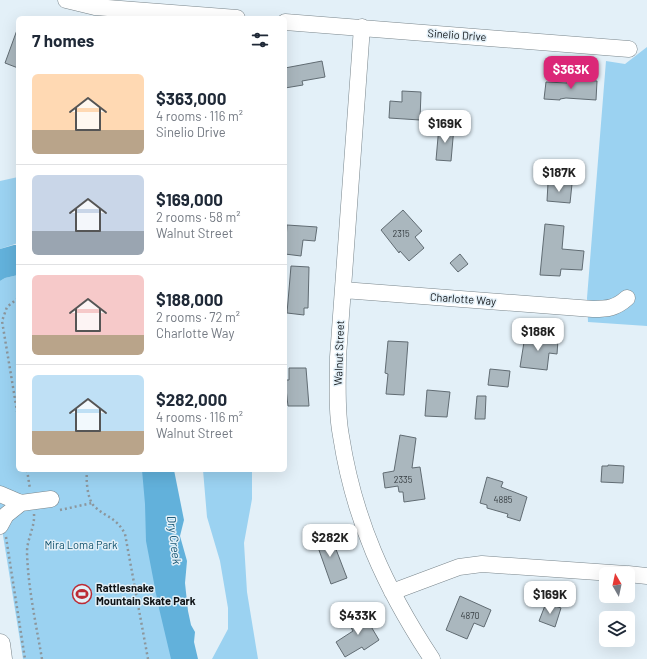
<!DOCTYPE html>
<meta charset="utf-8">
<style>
:root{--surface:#fff;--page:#f6f6f7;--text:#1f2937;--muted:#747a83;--line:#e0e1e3;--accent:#db2777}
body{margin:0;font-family:Barlow,sans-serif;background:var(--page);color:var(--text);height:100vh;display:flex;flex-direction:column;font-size:15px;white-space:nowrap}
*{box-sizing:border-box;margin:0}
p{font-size:13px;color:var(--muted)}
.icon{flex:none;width:22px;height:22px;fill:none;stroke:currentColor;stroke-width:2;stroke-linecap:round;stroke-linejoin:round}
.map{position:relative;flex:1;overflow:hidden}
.panel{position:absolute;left:16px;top:16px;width:271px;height:456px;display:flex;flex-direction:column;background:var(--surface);border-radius:6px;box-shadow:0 4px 16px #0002}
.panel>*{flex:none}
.needle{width:26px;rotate:351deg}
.fabs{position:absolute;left:599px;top:567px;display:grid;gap:8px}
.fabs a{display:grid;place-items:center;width:36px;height:36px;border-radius:6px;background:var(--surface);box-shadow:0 4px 16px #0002;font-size:20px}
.price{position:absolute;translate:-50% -34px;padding:0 9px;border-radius:8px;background:#fff;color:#222;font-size:13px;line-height:26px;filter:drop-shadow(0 1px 2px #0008)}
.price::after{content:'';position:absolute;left:50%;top:24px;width:12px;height:9px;margin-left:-6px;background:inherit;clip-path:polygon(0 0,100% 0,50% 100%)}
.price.on{background:var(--accent);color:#fff}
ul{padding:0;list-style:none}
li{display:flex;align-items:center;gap:12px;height:100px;padding:0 16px}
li+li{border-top:1px solid var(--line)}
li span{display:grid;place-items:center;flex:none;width:112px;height:80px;border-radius:6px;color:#555}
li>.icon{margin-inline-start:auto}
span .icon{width:48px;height:48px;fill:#fffc;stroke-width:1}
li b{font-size:17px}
h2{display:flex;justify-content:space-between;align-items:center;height:48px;padding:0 16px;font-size:17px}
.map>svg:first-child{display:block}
.green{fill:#9bd2f1}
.water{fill:#62b1db}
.building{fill:#aab7be;stroke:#616c73}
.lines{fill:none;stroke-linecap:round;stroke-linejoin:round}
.minor-casing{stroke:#7a868c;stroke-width:17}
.major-casing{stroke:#7a868c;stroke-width:21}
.path{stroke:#8c969c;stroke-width:2.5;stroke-dasharray:2 3;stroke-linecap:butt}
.minor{stroke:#fff;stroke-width:16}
.major{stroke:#fff;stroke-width:20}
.labels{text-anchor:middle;stroke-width:3;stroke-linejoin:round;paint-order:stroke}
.number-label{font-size:9px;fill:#363d41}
.street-label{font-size:11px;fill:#101417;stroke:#e3f0f8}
.park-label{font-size:11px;fill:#0f506c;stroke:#e3f0f8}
.poi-label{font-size:11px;font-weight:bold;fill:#101417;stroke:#e3f0f8;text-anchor:start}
.water-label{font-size:12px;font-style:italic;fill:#205d7a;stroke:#e3f0f8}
</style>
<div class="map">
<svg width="647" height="659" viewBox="0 0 647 659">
<rect width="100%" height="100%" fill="#e3f0f8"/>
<!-- green -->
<path class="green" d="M647,47V326L588,322L587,298L606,61L625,64Z
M18,177V243L0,249V181Z
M18,275V470H148L176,659H23L0,517V281L5,278Z
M203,470H252V499L244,543L247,592L258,659H212L228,629V608L220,561L207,517Z"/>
<!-- water -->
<path class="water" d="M14,245H18V275L5,278L0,281V249Z
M142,470H174L184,520L180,536L187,561L185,583L188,611L191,625L195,632L194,642L198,659H171L158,604L146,541L145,504Z"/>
<!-- building -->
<path class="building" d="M17,30H18V68L5,63Z
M322,61L325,77L302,81L303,85L285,88V68Z
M567,79L597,81L596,100L566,98L560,99V100L544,99L546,82L567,83Z
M402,91L421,92L420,120L389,118L390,101L402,102Z
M439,126L454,127L451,161L436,160Z
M548,183L572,184L570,203L547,201Z
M403,210L422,231L415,237L424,248L409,261L400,251L399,253L381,230Z
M545,224L564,226L562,249L584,251L582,270L561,269L560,276L540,275Z
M287,225L317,227L315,241L303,240L301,256L285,254Z
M460,254L468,264L458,272L450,263Z
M291,266L309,267L308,308H304V315L287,313Z
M525,336L558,340L557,354L549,353L547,370L520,367Z
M388,341L408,342L404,395L386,394L388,374L385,373Z
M289,368H306L309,406H288L285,380H289Z
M490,369L510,371L508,387L488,385Z
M427,390L450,392L447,417L425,416Z
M477,396H486L485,419H475Z
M400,435L416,438L412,468L420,467L425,499L404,502L403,492H399L398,486L385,488L383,473L394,471Z
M608,465L624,466L623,483L601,482L602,466H608Z
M487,477L503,482L501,487L527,497L520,521L507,517L508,514L487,508V505L480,503Z
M329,531L347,578L331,584L314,536Z
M460,596L491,610L484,627L474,623L467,639L446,630Z
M546,603L561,608L555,627L539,621Z
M363,613L379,640L364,650L362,647L345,657L336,642L353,631L348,622Z"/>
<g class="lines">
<!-- minor casing -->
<g class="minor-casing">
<path id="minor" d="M66,0L95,7L237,18
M285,22L629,49
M362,27L338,357C338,383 336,410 341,436C354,520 385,588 432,659
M343,290L593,309C608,309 616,308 627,298
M0,494L21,503L51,499
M0,526L6,515L21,503
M628,574L647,576
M392,592L459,567L482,564L626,574"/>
</g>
<!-- major casing -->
<g class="major-casing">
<path id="major" d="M0,644L2,659"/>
</g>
<!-- path -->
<path class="path" d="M18,298L7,307L2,321L18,417
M27,470L30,489
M87,470C86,480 87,500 95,507C107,518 116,517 125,534L148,659
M60,510L92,503
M34,514C35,527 27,539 27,552C28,588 36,624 42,659
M6,537L25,659"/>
<!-- minor -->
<use href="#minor" class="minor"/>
<!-- major -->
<use href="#major" class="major"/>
</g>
<!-- icons -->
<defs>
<g id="stadium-ring" transform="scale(1)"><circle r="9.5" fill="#e3f0f8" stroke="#bc2b35" stroke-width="1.5"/><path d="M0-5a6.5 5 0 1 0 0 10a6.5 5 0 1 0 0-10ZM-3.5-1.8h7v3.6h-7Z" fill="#bc2b35"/></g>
</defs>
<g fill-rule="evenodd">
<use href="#stadium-ring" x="82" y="594"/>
</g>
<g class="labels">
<!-- number labels -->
<g class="number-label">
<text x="401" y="237">2315</text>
<text x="403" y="483">2335</text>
<text x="503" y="503">4885</text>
<text x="470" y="619">4870</text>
</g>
<!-- street labels -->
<g class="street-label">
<text transform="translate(457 35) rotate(4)" y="4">Sinelio Drive</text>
<text transform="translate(463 299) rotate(4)" y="4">Charlotte Way</text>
<text transform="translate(339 353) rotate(-88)" y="4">Walnut Street</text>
</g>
<!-- park labels -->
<g class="park-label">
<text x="81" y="549">Mira Loma Park</text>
</g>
<!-- poi labels -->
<g class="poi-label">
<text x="96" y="592">Rattlesnake<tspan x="96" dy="13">Mountain Skate Park</tspan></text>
</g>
<!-- water labels -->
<g class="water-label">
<text transform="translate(174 540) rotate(83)" y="4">Dry Creek</text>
</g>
</g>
</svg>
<div class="fabs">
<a><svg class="needle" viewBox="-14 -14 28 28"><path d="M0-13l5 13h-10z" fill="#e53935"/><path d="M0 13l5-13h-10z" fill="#747a83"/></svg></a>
<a><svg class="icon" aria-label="layers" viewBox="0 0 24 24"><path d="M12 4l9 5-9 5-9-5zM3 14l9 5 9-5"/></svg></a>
</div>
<b class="price on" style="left:571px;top:90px">$363K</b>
<b class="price" style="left:445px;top:144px">$169K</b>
<b class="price" style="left:559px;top:193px">$187K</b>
<b class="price" style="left:538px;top:352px">$188K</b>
<b class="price" style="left:330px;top:558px">$282K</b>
<b class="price" style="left:550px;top:615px">$169K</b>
<b class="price" style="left:358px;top:636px">$433K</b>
<section class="panel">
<h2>7 homes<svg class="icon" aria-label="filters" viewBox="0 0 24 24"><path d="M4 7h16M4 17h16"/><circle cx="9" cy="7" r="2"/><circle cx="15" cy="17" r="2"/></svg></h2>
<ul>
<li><span style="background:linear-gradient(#ffd9b3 70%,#b9a48a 0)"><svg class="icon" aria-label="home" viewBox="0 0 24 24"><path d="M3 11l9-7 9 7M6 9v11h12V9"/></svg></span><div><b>$363,000</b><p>4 rooms · 116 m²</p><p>Sinelio Drive</p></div></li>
<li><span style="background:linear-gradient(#c9d6e8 70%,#9aa5b1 0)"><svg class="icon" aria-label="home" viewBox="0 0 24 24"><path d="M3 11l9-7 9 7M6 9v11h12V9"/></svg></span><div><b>$169,000</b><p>2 rooms · 58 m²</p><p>Walnut Street</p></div></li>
<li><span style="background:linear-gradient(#f6c9c9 75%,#b9a48a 0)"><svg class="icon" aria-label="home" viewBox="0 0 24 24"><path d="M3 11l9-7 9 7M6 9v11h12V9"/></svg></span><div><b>$188,000</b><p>2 rooms · 72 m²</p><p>Charlotte Way</p></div></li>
<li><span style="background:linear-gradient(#bfe0f5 70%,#b9a48a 0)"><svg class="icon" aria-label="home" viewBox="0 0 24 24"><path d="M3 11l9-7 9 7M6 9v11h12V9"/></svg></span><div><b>$282,000</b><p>4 rooms · 116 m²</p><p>Walnut Street</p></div></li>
</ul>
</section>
</div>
